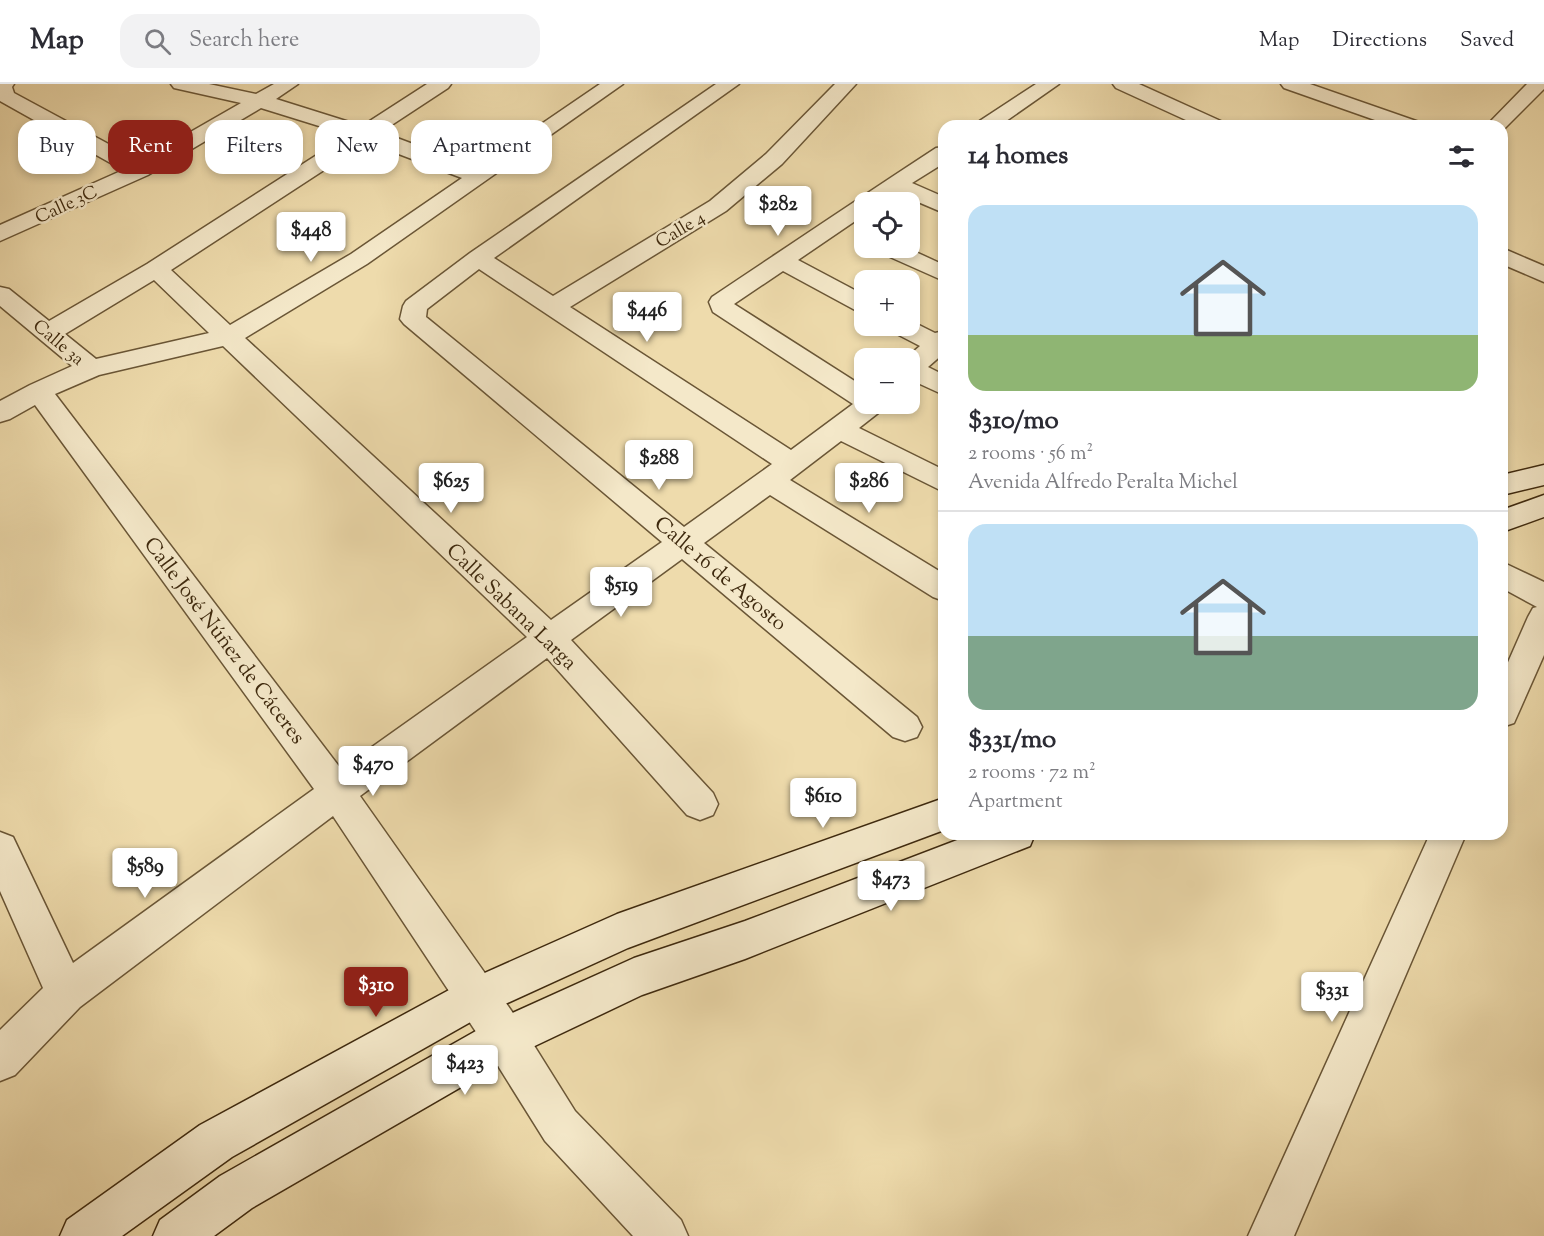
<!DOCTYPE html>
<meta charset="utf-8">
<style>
:root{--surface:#fff;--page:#f2f2f3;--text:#2b2b33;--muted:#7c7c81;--line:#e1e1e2;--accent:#8f2418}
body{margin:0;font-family:"Sorts Mill Goudy",serif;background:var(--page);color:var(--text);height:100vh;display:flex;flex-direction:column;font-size:22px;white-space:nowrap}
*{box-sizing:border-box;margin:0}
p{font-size:20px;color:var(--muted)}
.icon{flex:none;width:33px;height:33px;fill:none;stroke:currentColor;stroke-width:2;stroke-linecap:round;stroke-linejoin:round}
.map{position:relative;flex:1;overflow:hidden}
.side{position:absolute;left:938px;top:36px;width:570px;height:720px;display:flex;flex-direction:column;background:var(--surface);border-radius:18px;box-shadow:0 3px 9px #0003}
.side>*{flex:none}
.top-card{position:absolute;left:18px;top:36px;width:570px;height:54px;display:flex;gap:12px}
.controls{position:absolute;left:854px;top:108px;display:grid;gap:12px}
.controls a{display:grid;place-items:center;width:66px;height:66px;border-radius:12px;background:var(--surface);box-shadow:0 3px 9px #0003;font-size:30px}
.price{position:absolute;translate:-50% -51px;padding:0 14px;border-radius:6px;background:#fff;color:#222;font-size:20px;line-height:39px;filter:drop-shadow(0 2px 3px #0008)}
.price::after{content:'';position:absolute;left:50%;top:36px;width:18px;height:14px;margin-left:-9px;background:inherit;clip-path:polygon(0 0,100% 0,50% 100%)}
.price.on{background:var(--accent);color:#fff}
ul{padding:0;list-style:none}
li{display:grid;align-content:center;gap:12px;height:318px;padding:0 30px}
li+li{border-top:2px solid var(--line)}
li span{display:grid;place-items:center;height:186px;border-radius:18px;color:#555}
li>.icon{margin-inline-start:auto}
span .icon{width:108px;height:108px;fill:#fffc;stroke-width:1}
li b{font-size:26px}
h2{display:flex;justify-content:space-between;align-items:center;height:72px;padding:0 30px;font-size:26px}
.chip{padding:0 21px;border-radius:18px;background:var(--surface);box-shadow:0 3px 9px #0003;font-size:21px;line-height:54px}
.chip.on{background:var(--accent);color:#fff}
header{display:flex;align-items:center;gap:36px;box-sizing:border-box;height:84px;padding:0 30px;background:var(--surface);border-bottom:2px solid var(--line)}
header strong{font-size:28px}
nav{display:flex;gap:33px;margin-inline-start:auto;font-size:21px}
.search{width:420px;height:54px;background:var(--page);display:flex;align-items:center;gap:15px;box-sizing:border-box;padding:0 21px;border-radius:18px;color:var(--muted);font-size:22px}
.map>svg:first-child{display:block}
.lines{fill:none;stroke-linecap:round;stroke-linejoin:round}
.minor-casing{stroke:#6a5636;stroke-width:3}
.secondary-casing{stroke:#3e290e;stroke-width:3}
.minor{fill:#f4e8c9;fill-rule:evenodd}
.secondary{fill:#f4e8c9;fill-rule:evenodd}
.labels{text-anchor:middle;stroke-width:5;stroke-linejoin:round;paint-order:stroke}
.far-street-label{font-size:18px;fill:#3e290e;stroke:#f4e8c9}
.street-label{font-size:21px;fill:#3e290e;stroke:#f4e8c9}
</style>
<header>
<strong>Map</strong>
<div class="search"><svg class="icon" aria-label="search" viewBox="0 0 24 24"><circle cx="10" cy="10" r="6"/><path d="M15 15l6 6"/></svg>Search here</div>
<nav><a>Map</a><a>Directions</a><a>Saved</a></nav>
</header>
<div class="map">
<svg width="1544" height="1152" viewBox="0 0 1544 1152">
<rect width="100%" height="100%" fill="#eedbac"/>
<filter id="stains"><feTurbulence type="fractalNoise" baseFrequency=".00333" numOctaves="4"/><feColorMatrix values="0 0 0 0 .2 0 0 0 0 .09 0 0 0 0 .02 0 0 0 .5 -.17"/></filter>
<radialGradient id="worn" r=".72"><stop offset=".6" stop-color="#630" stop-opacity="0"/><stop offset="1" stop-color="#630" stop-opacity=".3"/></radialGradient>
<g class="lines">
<!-- minor casing -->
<g class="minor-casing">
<path id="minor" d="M0,0H14L12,3L14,9L140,77L241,19L174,4L171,0H209L256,10L274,0H298L276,15L362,42L427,0H451L448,4L381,48L477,84L600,0H623L367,180L245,254L551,536L662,458L404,240L400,235L403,222L406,217L470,169L716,0H739L494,174L553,212L710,117L766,70L835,0H856L782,80L726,127L570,223L791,366L853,320L713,228L709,218L712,213C787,163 861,113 936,64L944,63V79L912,99L944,113V129L897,109L883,118H864V131L798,176L864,211V228L855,226L783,187L734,220L864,303V320H885L882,326L859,344L944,386V408L841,357L790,396L944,490V517L933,513L770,411L704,459L917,633L922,643L917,653L905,657L893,653L682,475L571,556L713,709L718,720L713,731L700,736L687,731L547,574L360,712L520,939L575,1027L681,1136L688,1152H633L545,1057L490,969L333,732L80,923L15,991L0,997V946L43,904L0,807V748L13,753L73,879L314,705L35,321L10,335L0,338V317L30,301L72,282L0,222V203L9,205L49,237L147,180L348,51L261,24L148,91L0,157V141L123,86L0,17ZM367,58L462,94L351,170L230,241L171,186ZM479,185L772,380L684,443L426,233L427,225ZM154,196L209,249L96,275L65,250ZM223,262L527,553L341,685L55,310L99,291Z
M1036,0H1059L999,42H975L978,38Z
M1113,0H1139L1223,38L1226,42H1199L1116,4Z
M1281,0H1310L1419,38L1422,42H1392L1284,4Z
M1527,0H1544V5L1502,47V42H1486Z
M877,164H907L944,181V197L881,169Z
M1502,164L1544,182V198L1502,180Z
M909,236L935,249L944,247V269L928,283L944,291V311L909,295V274H906L920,262L893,248L889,242H909Z
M1502,478L1544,498V571L1514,639L1502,643V592L1528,533L1533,524L1537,523L1502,504Z
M1430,750H1466L1294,1152H1248Z"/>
</g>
<!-- secondary casing -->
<g class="secondary-casing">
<path id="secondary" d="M1544,381V401L1502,411V391Z
M1544,411V433L1502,448V426Z
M944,714V746L628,864L490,927L232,1073L122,1152H60L67,1136L200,1041L462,899L617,830Z
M973,750H1035L1030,762L745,875L642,911L520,969L252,1124L214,1152H153L160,1136L220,1092L490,939L634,874L745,837Z"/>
</g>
<!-- minor -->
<use href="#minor" class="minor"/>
<!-- secondary -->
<use href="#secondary" class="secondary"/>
</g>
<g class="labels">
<!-- far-street labels -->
<g class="far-street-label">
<text transform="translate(66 120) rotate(-25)" y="6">Calle 3C</text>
<text transform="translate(680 145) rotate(-31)" y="6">Calle 4</text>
<text transform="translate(59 258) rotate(40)" y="6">Calle 3a</text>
</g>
<!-- street labels -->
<g class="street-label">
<text transform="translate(721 489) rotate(40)" y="7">Calle 16 de Agosto</text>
<text transform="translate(512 522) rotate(44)" y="7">Calle Sabana Larga</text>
<text transform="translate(225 556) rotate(53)" y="7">Calle José Núñez de Cáceres</text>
</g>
</g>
<rect width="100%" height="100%" filter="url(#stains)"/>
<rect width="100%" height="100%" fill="url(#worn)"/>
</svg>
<div class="controls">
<a><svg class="icon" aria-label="locate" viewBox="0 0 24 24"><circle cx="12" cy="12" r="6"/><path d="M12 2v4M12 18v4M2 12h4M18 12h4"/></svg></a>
<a>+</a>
<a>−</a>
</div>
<b class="price" style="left:778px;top:153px">$282</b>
<b class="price" style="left:311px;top:179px">$448</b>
<b class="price" style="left:647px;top:259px">$446</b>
<b class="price" style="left:659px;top:407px">$288</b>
<b class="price" style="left:451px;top:430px">$625</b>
<b class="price" style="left:869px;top:430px">$286</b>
<b class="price" style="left:621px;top:534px">$519</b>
<b class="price" style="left:373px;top:713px">$470</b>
<b class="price" style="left:823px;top:745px">$610</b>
<b class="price" style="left:145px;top:815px">$589</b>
<b class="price" style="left:891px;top:828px">$473</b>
<b class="price on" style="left:376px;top:934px">$310</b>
<b class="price" style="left:1332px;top:939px">$331</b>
<b class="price" style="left:465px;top:1012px">$423</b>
<div class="top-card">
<a class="chip">Buy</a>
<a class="chip on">Rent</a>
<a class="chip">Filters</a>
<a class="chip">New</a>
<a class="chip">Apartment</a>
</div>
<section class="side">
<h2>14 homes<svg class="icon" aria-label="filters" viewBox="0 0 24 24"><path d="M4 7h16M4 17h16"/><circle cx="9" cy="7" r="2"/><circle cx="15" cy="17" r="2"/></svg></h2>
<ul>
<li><span style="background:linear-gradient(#bfe0f5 70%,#8fb573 0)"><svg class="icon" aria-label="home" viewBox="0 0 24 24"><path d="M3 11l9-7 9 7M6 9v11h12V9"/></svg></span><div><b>$310/mo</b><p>2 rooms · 56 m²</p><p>Avenida Alfredo Peralta Michel</p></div></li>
<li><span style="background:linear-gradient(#bfe0f5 60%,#7fa58c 0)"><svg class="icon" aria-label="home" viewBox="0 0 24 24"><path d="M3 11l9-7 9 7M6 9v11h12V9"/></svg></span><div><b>$331/mo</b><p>2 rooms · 72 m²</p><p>Apartment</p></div></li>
</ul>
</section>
</div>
